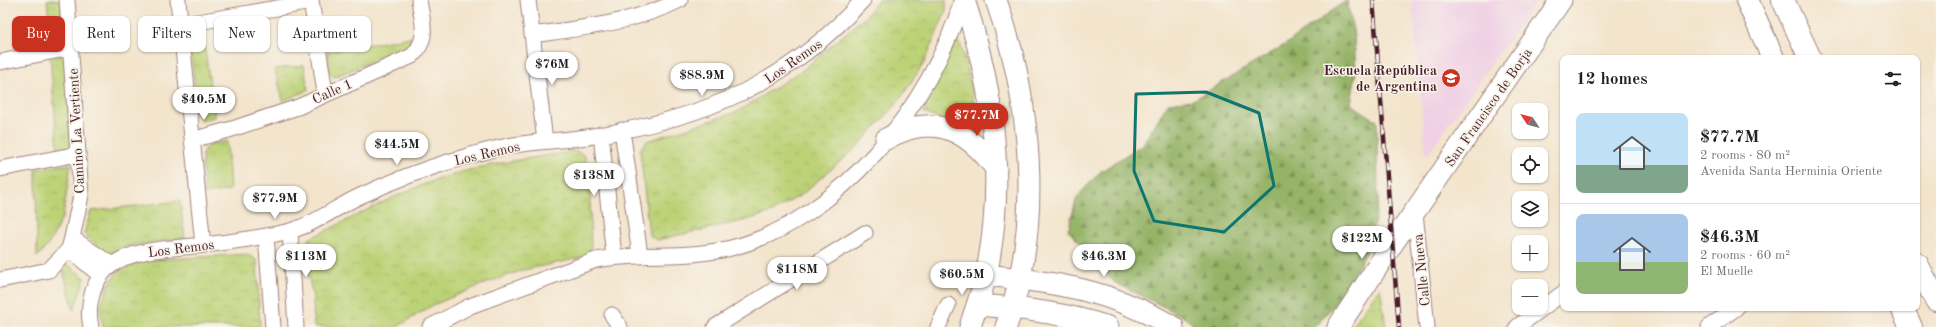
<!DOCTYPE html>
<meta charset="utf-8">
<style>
:root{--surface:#fff;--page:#f2f2f2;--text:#202124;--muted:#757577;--line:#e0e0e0;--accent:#c8321e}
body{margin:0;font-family:"Old Standard TT",serif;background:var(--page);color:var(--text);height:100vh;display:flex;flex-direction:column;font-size:15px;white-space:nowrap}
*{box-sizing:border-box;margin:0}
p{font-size:13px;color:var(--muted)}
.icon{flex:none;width:22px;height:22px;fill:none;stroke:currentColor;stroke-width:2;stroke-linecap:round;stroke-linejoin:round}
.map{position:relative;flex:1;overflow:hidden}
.panel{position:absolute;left:1560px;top:55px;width:360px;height:256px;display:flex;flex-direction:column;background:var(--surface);border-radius:8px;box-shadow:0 1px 3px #0004}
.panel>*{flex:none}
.guide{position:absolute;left:12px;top:16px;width:380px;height:36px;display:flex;gap:8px}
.needle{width:26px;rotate:306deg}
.fabs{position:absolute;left:1512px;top:103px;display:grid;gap:8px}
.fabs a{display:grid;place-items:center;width:36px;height:36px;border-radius:8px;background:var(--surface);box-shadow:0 1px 3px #0004;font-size:20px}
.price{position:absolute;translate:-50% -34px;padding:0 9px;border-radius:14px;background:#fff;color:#222;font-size:13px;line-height:26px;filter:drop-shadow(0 1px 2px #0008)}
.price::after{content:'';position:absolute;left:50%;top:24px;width:12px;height:9px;margin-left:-6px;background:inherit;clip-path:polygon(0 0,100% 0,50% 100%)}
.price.active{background:var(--accent);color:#fff}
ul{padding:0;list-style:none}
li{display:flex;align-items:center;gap:12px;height:100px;padding:0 16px}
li+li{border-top:1px solid var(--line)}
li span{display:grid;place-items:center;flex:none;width:112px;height:80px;border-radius:8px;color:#555}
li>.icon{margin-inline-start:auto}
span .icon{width:48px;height:48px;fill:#fffc;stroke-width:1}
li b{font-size:17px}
h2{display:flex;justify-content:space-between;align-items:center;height:48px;padding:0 16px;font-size:17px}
.chip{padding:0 14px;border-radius:8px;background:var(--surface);box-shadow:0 1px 3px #0004;font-size:14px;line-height:36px}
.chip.active{background:var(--accent);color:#fff}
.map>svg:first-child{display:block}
.built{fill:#f0d0e5}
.grass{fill:url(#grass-tufts);stroke:#837850}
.forest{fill:url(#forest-firs);stroke:#706a49}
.park{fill:url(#park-crowns);stroke:#837850}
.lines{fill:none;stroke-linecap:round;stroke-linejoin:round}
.street-casing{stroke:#9e827c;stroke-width:17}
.secondary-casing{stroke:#9e827c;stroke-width:23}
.primary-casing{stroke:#9e827c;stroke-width:24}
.street{stroke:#fff;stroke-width:15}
.secondary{stroke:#fff;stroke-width:21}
.primary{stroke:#fff;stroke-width:22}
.rail-casing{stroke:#4a1f2b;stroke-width:4.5}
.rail{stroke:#f7f3e8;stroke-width:3;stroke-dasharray:9;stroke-linecap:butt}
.marked{fill:none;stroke:#0f766e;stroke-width:3;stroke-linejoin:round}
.labels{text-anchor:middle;stroke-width:3;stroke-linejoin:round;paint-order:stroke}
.street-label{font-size:14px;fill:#4a1f2b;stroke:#f7f3e8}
.poi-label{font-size:14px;font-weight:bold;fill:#4a1f2b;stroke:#f7f3e8;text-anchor:end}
</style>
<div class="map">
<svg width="1936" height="327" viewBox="0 0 1936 327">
<defs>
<pattern id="grass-tufts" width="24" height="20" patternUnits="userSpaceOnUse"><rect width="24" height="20" fill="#bcd276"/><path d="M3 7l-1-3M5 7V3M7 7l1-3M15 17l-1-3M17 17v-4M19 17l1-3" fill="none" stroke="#a3b466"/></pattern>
<pattern id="forest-firs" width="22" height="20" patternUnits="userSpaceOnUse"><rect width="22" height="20" fill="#95b467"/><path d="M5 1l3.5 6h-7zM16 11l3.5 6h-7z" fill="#7c9255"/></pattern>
<pattern id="park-crowns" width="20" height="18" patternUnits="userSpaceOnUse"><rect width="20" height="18" fill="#bcd276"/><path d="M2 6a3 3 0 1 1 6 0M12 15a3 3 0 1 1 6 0" fill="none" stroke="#a3b466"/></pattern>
</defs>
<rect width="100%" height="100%" fill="#f7f3e8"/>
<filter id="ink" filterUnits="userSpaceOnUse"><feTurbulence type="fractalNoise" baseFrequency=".025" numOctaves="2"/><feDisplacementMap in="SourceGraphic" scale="8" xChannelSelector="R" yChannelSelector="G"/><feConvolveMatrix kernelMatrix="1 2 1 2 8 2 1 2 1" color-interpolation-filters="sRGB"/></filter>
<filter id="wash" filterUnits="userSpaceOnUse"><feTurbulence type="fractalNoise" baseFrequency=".012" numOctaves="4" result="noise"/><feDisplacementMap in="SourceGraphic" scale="16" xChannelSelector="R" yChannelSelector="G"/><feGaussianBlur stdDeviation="0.9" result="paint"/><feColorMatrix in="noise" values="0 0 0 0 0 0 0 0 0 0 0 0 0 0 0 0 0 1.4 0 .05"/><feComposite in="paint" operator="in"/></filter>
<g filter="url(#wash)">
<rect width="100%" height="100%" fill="#f3e4cc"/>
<!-- built -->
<path class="built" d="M1412,0H1537L1426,156Z"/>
<!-- grass -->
<path class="grass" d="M47,0H62L64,37L60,41L51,42Z
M197,30H202L215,117L201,120L198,115L189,36Z
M411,37L409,46L334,77L329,72L327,52Z
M61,56L66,60L71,144L68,149L58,150L50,57Z
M227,141L230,190L204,194L202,155C205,143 216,144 227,141Z
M1380,287L1386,327H1352Z"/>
<!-- forest -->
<path class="forest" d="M1347,0L1354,35L1356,71L1351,104L1377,121L1378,203L1370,245L1344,293L1315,327H1197L1182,316L1114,282L1068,230L1077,197L1100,172L1143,144L1168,103L1193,100L1286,44Z"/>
<!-- park -->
<path class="park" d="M879,0H946V11L924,63L896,105L856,148L801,195L772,212L747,220L657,240L649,235L640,149L647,141L737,112L804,69L865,17Z
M959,43L961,45C969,73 974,102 977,131L971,133L923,112L953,44Z
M304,65L308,90L283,101L275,69Z
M576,151L585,156L590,199L591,251L586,257L523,270L481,285L433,305L397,327H314L313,298L304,253L309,239C355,217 400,191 448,176C489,163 533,158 576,151Z
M71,164L63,216L49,244L37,257L36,169Z
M180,201L185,238L127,246L109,256L84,234L91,211Z
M248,254L257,261L260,327H103L100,308L108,286L116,274L125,266L137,261Z
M61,264H67L85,278L74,310Z"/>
</g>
<g filter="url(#ink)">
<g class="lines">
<!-- street casing -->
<g class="street-casing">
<path id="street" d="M178,0L203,245
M311,0L325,93
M528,0L545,141
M181,25L311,2
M532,35C582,28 634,23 680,0
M0,62L70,48
M622,130L640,255
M601,134L614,257
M192,140L232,129L298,107L412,56C430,38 422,22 419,0
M0,169L78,154
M1415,213L1427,327
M290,231L296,327
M266,236L273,327
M72,238L112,265
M69,249L101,276
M0,280L49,270L69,249L72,238L81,195L67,0
M612,315L620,327
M91,327C86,305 93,277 113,264C139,247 174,249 203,245C231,242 259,238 286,232C312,226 335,208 358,197C390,182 424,169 458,159C478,153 500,146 522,144C546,141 569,140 593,136C705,118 785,85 863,0
M430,327L470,306L596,260C641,252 687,259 731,248C839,221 932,104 962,0
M715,327L865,233
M938,327L948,305
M1517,327L1563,293
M1709,327L1736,308"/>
</g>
<!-- secondary casing -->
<g class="secondary-casing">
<path id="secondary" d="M964,0C994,89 1006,182 986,275C982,292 975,310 970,327
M996,0C1032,102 1043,224 1006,327
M886,139C931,112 967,129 996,169
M985,275C1055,282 1111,290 1173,327
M977,305C1021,308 1066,313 1108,327
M1338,327L1393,243L1561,0"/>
</g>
<!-- primary casing -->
<g class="primary-casing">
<path id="primary" d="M1747,0L1773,58
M1783,0L1810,58
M1917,264L1936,300
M1902,308L1911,327"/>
</g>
<!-- street -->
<use href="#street" class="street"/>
<!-- secondary -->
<use href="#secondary" class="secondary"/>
<!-- primary -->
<use href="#primary" class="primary"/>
<!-- rail casing -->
<g class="rail-casing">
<path id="rail" d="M1373,0L1399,327"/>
</g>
<!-- rail -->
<use href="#rail" class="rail"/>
</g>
</g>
<!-- marked area -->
<path class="marked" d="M1206,92L1259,113L1274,186L1224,232L1154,221L1134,171L1136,94Z"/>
<!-- icons -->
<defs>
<g id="school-disc" transform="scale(1)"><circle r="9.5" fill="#c8321e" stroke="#f7f3e8"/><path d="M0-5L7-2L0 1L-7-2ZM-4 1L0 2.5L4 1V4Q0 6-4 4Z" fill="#fff"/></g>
</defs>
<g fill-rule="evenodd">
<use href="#school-disc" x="1451" y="78"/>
</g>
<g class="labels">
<!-- street labels -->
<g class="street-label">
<text transform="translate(793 61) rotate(-35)" y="5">Los Remos</text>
<text transform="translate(332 91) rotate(-24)" y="5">Calle 1</text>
<text transform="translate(1488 107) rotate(-55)" y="5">San Francisco de Borja</text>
<text transform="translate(76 131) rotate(-93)" y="5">Camino La Vertiente</text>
<text transform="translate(487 153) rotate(-13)" y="5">Los Remos</text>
<text transform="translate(181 248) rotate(-7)" y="5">Los Remos</text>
<text transform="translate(1421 270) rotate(-96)" y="5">Calle Nueva</text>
</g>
<!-- poi labels -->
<g class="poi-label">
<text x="1437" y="75">Escuela República<tspan x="1437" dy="16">de Argentina</tspan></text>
</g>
</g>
</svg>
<div class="fabs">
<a><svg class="needle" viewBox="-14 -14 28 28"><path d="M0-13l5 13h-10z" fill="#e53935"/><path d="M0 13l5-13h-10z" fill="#757577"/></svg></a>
<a><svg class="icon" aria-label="locate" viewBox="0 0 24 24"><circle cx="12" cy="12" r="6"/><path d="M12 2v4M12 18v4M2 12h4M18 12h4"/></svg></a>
<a><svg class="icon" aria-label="layers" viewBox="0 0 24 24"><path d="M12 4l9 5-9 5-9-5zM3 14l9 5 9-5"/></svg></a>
<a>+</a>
<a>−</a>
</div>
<b class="price" style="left:552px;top:86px">$76M</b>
<b class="price" style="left:702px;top:97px">$88.9M</b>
<b class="price" style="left:204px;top:121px">$40.5M</b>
<b class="price active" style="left:977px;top:137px">$77.7M</b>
<b class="price" style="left:397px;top:166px">$44.5M</b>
<b class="price" style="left:594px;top:197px">$138M</b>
<b class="price" style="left:275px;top:220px">$77.9M</b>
<b class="price" style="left:1362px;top:260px">$122M</b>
<b class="price" style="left:306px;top:278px">$113M</b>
<b class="price" style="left:1104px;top:278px">$46.3M</b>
<b class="price" style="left:797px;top:291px">$118M</b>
<b class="price" style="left:962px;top:296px">$60.5M</b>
<div class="guide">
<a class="chip active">Buy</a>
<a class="chip">Rent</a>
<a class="chip">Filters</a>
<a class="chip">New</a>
<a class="chip">Apartment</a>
</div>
<section class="panel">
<h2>12 homes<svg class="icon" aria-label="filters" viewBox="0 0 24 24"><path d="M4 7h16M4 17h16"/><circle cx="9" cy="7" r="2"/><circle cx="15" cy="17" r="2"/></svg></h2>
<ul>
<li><span style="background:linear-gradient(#bfe0f5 65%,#7fa58c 0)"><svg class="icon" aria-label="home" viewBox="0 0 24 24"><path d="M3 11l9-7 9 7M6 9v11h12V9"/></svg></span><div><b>$77.7M</b><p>2 rooms · 80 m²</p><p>Avenida Santa Herminia Oriente</p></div></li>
<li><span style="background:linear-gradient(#a9c7e8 60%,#8fb573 0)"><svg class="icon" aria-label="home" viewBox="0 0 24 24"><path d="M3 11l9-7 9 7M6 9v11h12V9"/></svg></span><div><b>$46.3M</b><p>2 rooms · 60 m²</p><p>El Muelle</p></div></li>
</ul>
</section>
</div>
